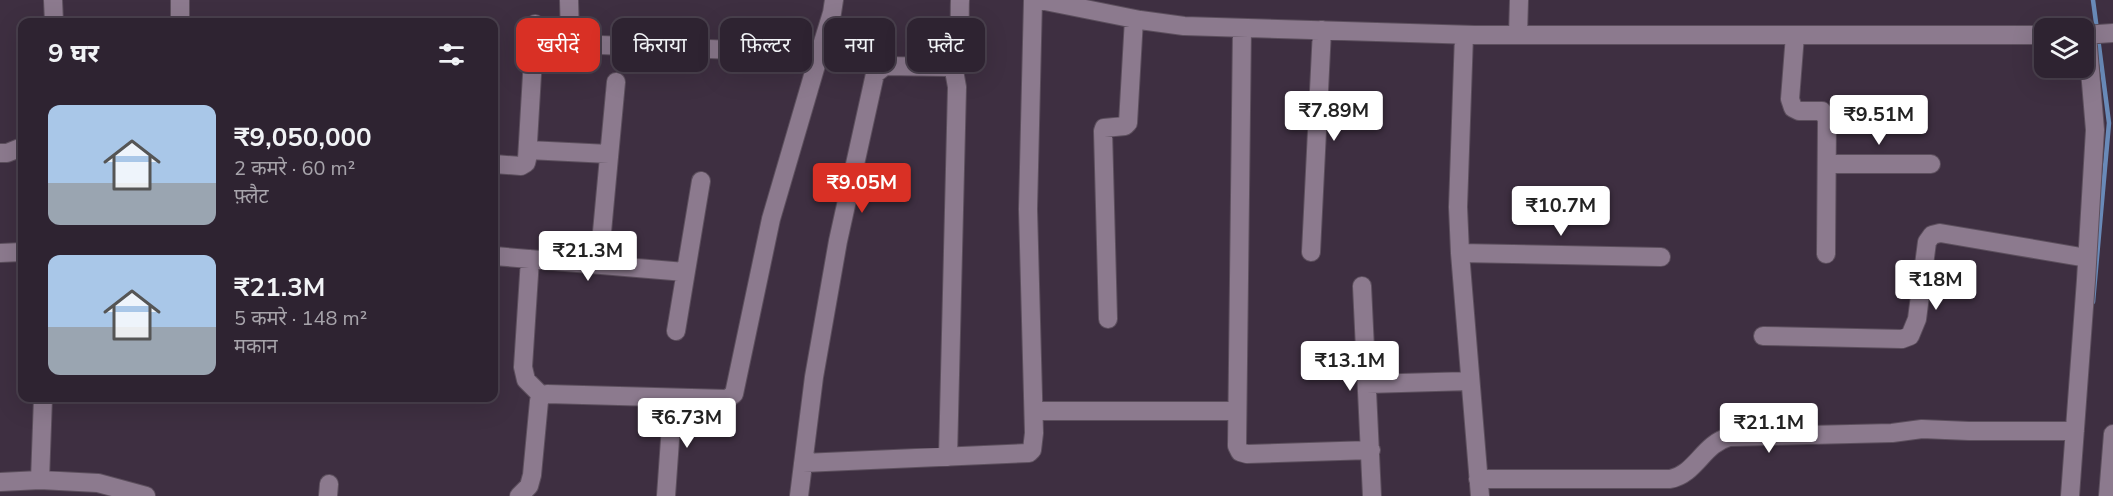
<!DOCTYPE html>
<html lang="hi">
<meta charset="utf-8">
<style>
:root{--surface:#2e2331;--page:#3a2f3d;--text:#f1f3f6;--muted:#a7a4ab;--line:#49404d;--accent:#d93025}
body{margin:0;font-family:"Nunito Sans","Noto Sans Devanagari",sans-serif;background:var(--page);color:var(--text);height:100vh;display:flex;flex-direction:column;font-size:22px;white-space:nowrap}
*{box-sizing:border-box;margin:0}
p{font-size:20px;color:var(--muted)}
.icon{flex:none;width:33px;height:33px;fill:none;stroke:currentColor;stroke-width:2;stroke-linecap:round;stroke-linejoin:round}
.map{position:relative;flex:1;overflow:hidden}
.details{position:absolute;left:18px;top:18px;width:480px;height:384px;display:flex;flex-direction:column;background:var(--surface);border-radius:12px;box-shadow:0 6px 24px #0002,0 0 0 2px var(--line)}
.details>*{flex:none}
.top-card{position:absolute;left:516px;top:18px;width:570px;height:54px;display:flex;gap:12px}
.fabs{position:absolute;left:2034px;top:18px;display:grid;gap:12px}
.fabs a{display:grid;place-items:center;width:60px;height:60px;border-radius:12px;background:var(--surface);box-shadow:0 6px 24px #0002,0 0 0 2px var(--line);font-size:30px}
.price{position:absolute;translate:-50% -51px;padding:0 14px;border-radius:6px;background:#fff;color:#222;font-size:20px;line-height:39px;filter:drop-shadow(0 2px 3px #0008)}
.price::after{content:'';position:absolute;left:50%;top:36px;width:18px;height:14px;margin-left:-9px;background:inherit;clip-path:polygon(0 0,100% 0,50% 100%)}
.price.selected{background:var(--accent);color:#fff}
ul{padding:0;list-style:none}
li{display:flex;align-items:center;gap:18px;height:150px;padding:0 30px}
li span{display:grid;place-items:center;flex:none;width:168px;height:120px;border-radius:12px;color:#555}
li>.icon{margin-inline-start:auto}
span .icon{width:72px;height:72px;fill:#fffc;stroke-width:1}
li b{font-size:26px}
h2{display:flex;justify-content:space-between;align-items:center;height:72px;padding:0 30px;font-size:26px}
.tag{padding:0 21px;border-radius:12px;background:var(--surface);box-shadow:0 6px 24px #0002,0 0 0 2px var(--line);font-size:21px;line-height:54px}
.tag.selected{background:var(--accent);color:#fff}
.map>svg:first-child{display:block}
.lines{fill:none;stroke-linecap:round;stroke-linejoin:round}
.stream{stroke:#698ab8;stroke-width:4.5}
.minor-casing{stroke:#5c4f5d;stroke-width:20}
.minor{stroke:#8c7a8e;stroke-width:18}
</style>
<div class="map">
<svg width="2113" height="496" viewBox="0 0 2113 496">
<rect width="100%" height="100%" fill="#3e2f41"/>
<g class="lines">
<!-- stream -->
<path class="stream" d="M2093,0L2097,30
M2093,302L2109,123L2098,38"/>
<!-- minor casing -->
<g class="minor-casing">
<path id="minor" d="M53,0L54,22
M569,0L570,37L573,44L735,50
M1040,0L1140,20L1184,26L1475,35H2044
M180,22V0
M1242,28L1237,446L1240,452L1247,454L1371,450
M1464,35L1458,207L1460,253L1480,496
M1518,35L1519,0
M1795,35L1790,99L1793,108L1799,111H1822L1827,119L1826,254
M2084,35L2113,33
M528,150L609,154
M0,153H7L22,147
M494,164L521,166L526,163L527,159L535,24
M1827,164H1931
M1311,252L1322,30
M0,253L22,252
M1460,253L1661,257
M494,256L685,272
M530,259L523,367L526,380L542,396
M599,264L616,82
M1362,286L1372,496
M1108,319L1103,131L1104,128L1125,126L1128,123L1134,19
M676,331L701,181
M1763,336L1902,339L1910,336L1917,319L1927,242L1932,235L1940,233L2087,258
M1367,384L1470,381
M1034,411H1237
M948,457L957,87L953,65
M803,463L1029,453L1032,450L1034,433L1028,209L1033,0
M1478,479H1670C1696,474 1703,444 1729,437L1892,433L1922,429L1969,431H2075
M40,480L43,398
M0,482L40,480L98,483L146,496
M328,496L329,484
M519,496L529,486L532,475L539,401L542,396L547,394L727,399L734,394L771,219L819,55L832,13L834,0
M666,496L673,398
M799,496L814,377L838,241L875,74L885,66L945,67L953,65C962,50 959,18 960,0
M2070,496L2086,280L2095,130L2087,35
M2108,496L2113,434"/>
</g>
<!-- minor -->
<use href="#minor" class="minor"/>
</g>
</svg>
<div class="fabs">
<a><svg class="icon" aria-label="layers" viewBox="0 0 24 24"><path d="M12 4l9 5-9 5-9-5zM3 14l9 5 9-5"/></svg></a>
</div>
<b class="price" style="left:1334px;top:142px">₹7.89M</b>
<b class="price" style="left:1879px;top:146px">₹9.51M</b>
<b class="price selected" style="left:862px;top:214px">₹9.05M</b>
<b class="price" style="left:1561px;top:237px">₹10.7M</b>
<b class="price" style="left:588px;top:282px">₹21.3M</b>
<b class="price" style="left:1936px;top:311px">₹18M</b>
<b class="price" style="left:1350px;top:392px">₹13.1M</b>
<b class="price" style="left:687px;top:449px">₹6.73M</b>
<b class="price" style="left:1769px;top:454px">₹21.1M</b>
<div class="top-card">
<a class="tag selected">खरीदें</a>
<a class="tag">किराया</a>
<a class="tag">फ़िल्टर</a>
<a class="tag">नया</a>
<a class="tag">फ़्लैट</a>
</div>
<section class="details">
<h2>9 घर<svg class="icon" aria-label="filters" viewBox="0 0 24 24"><path d="M4 7h16M4 17h16"/><circle cx="9" cy="7" r="2"/><circle cx="15" cy="17" r="2"/></svg></h2>
<ul>
<li><span style="background:linear-gradient(#a9c7e8 65%,#9aa5b1 0)"><svg class="icon" aria-label="home" viewBox="0 0 24 24"><path d="M3 11l9-7 9 7M6 9v11h12V9"/></svg></span><div><b>₹9,050,000</b><p>2 कमरे · 60 m²</p><p>फ़्लैट</p></div></li>
<li><span style="background:linear-gradient(#a9c7e8 60%,#9aa5b1 0)"><svg class="icon" aria-label="home" viewBox="0 0 24 24"><path d="M3 11l9-7 9 7M6 9v11h12V9"/></svg></span><div><b>₹21.3M</b><p>5 कमरे · 148 m²</p><p>मकान</p></div></li>
</ul>
</section>
</div>
